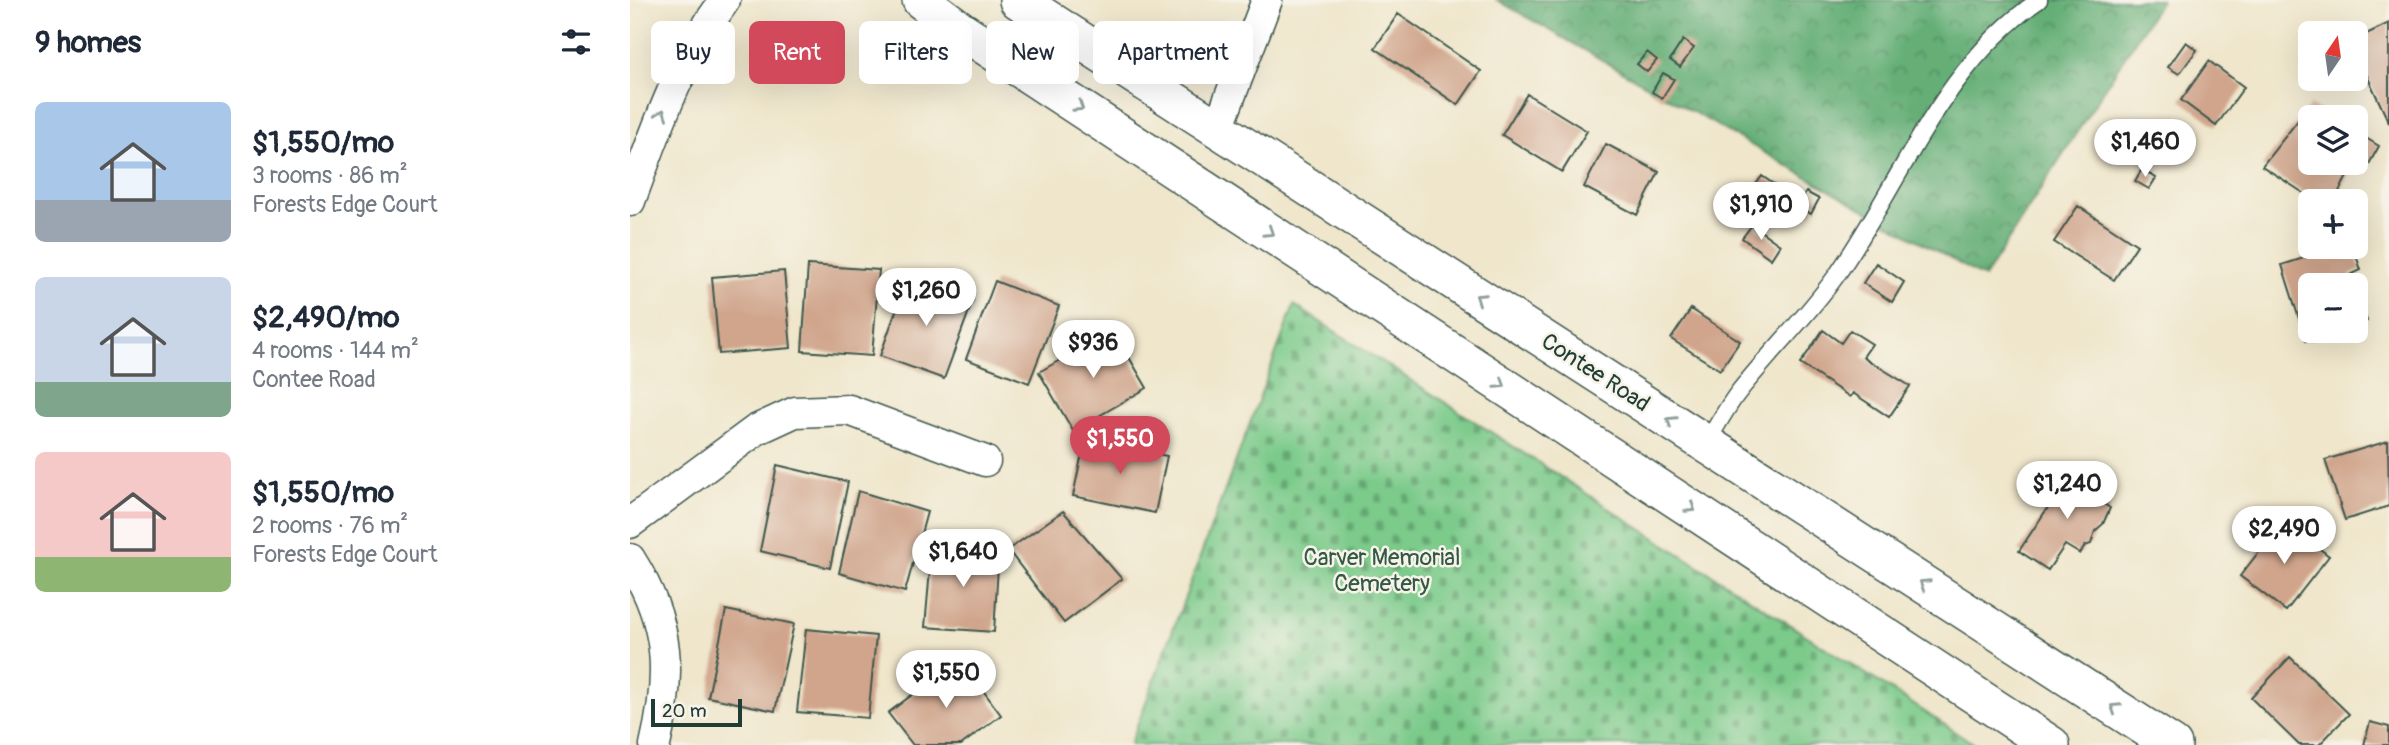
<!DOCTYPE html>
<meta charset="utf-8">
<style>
:root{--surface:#fff;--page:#f2f2f3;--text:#1f2937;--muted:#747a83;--accent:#d1495b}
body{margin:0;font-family:Pangolin,sans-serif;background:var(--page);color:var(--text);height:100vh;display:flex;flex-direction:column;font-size:26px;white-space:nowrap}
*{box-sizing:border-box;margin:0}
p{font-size:23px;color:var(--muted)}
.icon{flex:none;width:38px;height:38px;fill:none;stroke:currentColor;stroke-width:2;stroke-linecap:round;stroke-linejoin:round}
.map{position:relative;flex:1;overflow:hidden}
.drawer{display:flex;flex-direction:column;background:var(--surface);width:630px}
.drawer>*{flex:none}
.hud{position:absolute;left:21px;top:21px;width:665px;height:63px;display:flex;gap:14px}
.needle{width:46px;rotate:13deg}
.tools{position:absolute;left:1668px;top:21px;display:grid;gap:14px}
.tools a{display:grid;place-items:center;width:70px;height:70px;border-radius:10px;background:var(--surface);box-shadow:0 7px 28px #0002;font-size:35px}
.scale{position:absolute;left:21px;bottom:18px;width:91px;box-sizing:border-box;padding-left:7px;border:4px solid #1f3d34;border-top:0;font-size:19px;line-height:24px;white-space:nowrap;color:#1f3d34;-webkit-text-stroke:5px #f7f3e8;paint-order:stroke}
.price{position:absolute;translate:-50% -60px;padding:0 16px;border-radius:24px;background:#fff;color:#222;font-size:23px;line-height:46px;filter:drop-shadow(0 2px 4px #0008)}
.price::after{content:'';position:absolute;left:50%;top:42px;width:21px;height:16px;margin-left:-10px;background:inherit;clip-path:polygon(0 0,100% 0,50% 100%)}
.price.current{background:var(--accent);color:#fff}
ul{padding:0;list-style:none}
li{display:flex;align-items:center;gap:21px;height:175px;padding:0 35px}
li span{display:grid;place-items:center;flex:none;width:196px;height:140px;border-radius:10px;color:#555}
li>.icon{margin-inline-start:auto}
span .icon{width:84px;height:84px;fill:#fffc;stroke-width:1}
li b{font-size:30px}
h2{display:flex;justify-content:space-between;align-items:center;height:84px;padding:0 35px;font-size:30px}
.tag{padding:0 24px;border-radius:10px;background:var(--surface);box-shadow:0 7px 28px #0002;font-size:24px;line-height:63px}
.tag.current{background:var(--accent);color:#fff}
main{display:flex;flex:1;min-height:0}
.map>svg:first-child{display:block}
.forest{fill:url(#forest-crowns);stroke:#427656;stroke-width:2}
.cemetery{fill:url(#cemetery-stones);stroke:#4e8460;stroke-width:2}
.building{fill:#d0a58c}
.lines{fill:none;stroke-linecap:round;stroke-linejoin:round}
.service-casing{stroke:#3e564b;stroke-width:19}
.minor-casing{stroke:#3e564b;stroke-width:33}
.tertiary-casing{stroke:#3e564b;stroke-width:40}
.service{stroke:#fff;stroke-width:16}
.minor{stroke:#fff;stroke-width:30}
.tertiary{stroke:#fff;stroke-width:37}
.oneway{stroke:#8f9e9a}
.labels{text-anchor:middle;stroke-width:5;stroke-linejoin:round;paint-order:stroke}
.street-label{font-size:23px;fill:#1f3d34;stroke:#f7f3e8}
.park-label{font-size:23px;fill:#325945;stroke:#f7f3e8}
</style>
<main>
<section class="drawer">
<h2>9 homes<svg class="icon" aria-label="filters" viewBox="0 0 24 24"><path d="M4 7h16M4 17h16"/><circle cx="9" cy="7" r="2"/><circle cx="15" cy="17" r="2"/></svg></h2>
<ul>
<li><span style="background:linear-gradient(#a9c7e8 70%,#9aa5b1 0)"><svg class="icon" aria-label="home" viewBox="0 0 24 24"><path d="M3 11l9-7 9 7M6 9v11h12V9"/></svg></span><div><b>$1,550/mo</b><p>3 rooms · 86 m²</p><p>Forests Edge Court</p></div></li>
<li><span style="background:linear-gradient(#c9d6e8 75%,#7fa58c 0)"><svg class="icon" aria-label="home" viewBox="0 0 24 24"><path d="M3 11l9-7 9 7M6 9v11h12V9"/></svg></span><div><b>$2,490/mo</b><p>4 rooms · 144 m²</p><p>Contee Road</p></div></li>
<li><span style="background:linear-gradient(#f6c9c9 75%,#8fb573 0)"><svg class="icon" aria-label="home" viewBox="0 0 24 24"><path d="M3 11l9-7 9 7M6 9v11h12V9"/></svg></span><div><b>$1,550/mo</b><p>2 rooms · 76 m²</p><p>Forests Edge Court</p></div></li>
</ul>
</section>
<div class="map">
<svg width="1759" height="745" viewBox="0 0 1759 745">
<defs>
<pattern id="forest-crowns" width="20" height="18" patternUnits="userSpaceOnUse" patternTransform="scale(1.75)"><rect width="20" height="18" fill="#65af77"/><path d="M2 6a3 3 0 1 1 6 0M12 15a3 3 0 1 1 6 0" fill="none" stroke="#539062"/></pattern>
<pattern id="cemetery-stones" width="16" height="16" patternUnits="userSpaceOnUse" patternTransform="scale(1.75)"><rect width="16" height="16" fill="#7ccb8b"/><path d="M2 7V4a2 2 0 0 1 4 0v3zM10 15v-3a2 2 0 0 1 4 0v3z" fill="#65a672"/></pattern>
</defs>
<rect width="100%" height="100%" fill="#f7f3e8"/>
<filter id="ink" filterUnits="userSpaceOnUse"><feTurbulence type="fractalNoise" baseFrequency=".0143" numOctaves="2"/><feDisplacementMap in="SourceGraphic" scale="14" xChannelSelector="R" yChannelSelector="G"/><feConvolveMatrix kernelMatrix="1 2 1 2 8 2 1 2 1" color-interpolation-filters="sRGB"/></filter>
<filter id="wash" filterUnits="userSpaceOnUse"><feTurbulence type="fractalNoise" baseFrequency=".00686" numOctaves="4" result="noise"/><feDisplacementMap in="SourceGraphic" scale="28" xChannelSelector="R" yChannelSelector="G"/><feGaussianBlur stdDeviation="1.57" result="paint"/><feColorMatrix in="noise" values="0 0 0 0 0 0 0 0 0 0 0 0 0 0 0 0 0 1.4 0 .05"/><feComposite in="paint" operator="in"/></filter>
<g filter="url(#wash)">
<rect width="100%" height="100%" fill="#efe6cb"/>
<!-- forest -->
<path class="forest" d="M867,0H1531L1354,278Z"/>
<!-- cemetery -->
<path class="cemetery" d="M664,305L1346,745H500Z"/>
<g id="blocks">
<!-- building -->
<path class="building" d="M768,14L851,71L828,105L745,48Z
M1759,23V123L1726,52V39Z
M1053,40L1064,48L1050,67L1040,60Z
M1556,42L1567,50L1549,74L1538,67Z
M1017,52L1027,60L1017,72L1007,64Z
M1579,61L1614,87L1586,126L1551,100Z
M1033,73L1044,79L1032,98L1022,92Z
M897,94L957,131L932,172L872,135Z
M1680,105L1701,117H1680V163H1726V132L1749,146L1733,175L1721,169L1704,201H1686L1632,166Z
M976,144L1029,172L1007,215L954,187Z
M1512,169L1526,178L1519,189L1505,181Z
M1132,176L1155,192L1148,202L1134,192L1119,213L1110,207Z
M1176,192L1189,199L1181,214L1168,206Z
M1448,206L1507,245L1484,280L1424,242Z
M1122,225L1150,245L1141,259L1112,238Z
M1708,247H1723L1731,270L1720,275L1724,285H1680V331H1706L1676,341L1652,265Z
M1246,263L1274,282L1262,302L1233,283Z
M178,265L249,270L242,356L172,351Z
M154,271L161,348L89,354L82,277Z
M278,277L343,300L314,379L250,356Z
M365,281L429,306L399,383L336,359Z
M1726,291L1737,321L1726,325Z
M1061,309L1110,341L1090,370L1041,339Z
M483,330L517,388L443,431L409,372Z
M1193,330L1211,343L1220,330L1242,344L1233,357L1280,386L1259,417L1223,393L1220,397L1170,364Z
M455,439L537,456L525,513L443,496Z
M1758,441L1759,506L1715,520L1695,460Z
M147,465L218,482L200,568L130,551Z
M1444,468L1472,487L1465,498L1480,508L1473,524L1465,531L1461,544L1455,546L1450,554L1435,545L1418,570L1389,551Z
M228,491L297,512L275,592L209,573Z
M433,511L492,579L434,623L378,550Z
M1653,521L1699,556L1656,611L1610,576Z
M302,547L369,550L364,632L295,627Z
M96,610L164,624L145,711L78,697Z
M176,629L246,636L238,718L167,712Z
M1660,657L1719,714L1689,745H1669L1621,698Z
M330,659L371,715L331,745H283L258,713Z
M1740,722L1759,727V745H1734Z"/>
</g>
</g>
<g filter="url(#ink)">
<use href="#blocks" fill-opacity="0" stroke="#3e564b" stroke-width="2"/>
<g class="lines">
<!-- service casing -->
<g class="service-casing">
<path id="service" d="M1076,444C1086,427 1096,409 1107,394C1139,353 1176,318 1206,276C1272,182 1311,67 1409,0"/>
</g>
<!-- minor casing -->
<g class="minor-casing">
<path id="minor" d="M588,128L637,0
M0,201C28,126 47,65 95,0
M0,523L126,430L165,412L219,410L355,461
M0,559C40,622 42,674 25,745"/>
</g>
<!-- tertiary casing -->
<g class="tertiary-casing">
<path id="tertiary" d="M291,0L331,30L1421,745
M388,0L1543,745"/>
</g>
<!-- service -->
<use href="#service" class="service"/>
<!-- minor -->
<use href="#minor" class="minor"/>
<!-- tertiary -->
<use href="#tertiary" class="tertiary"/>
</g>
<!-- one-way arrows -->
<defs><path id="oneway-chevron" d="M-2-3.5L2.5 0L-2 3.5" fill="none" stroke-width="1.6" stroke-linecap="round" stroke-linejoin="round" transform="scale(1.75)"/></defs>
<g class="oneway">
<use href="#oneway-chevron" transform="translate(449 107) rotate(33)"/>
<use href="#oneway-chevron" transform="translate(32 114) rotate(-70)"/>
<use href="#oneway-chevron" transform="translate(639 232) rotate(33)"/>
<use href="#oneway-chevron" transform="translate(850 298) rotate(-147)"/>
<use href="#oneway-chevron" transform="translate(871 384) rotate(33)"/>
<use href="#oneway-chevron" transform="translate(1041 421) rotate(-147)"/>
<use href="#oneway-chevron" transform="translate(1061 508) rotate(33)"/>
<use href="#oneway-chevron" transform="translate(1294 584) rotate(-147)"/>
<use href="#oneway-chevron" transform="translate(1485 708) rotate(-147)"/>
</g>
</g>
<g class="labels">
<!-- street labels -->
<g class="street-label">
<text transform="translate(966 372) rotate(33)" y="8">Contee Road</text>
</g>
<!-- park labels -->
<g class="park-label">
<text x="752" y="565">Carver Memorial<tspan x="752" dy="26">Cemetery</tspan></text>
</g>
</g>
</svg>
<div class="tools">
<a><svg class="needle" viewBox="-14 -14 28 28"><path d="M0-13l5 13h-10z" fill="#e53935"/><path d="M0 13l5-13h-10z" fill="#747a83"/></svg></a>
<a><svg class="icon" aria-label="layers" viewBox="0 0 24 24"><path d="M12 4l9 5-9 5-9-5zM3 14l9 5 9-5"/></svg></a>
<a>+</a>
<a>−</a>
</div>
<div class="scale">20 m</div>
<b class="price" style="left:1515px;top:179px">$1,460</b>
<b class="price" style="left:1131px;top:242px">$1,910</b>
<b class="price" style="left:296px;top:328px">$1,260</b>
<b class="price" style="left:463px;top:380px">$936</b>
<b class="price current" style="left:490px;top:476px">$1,550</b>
<b class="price" style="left:1437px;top:521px">$1,240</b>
<b class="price" style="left:1654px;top:566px">$2,490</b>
<b class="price" style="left:333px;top:589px">$1,640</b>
<b class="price" style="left:316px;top:710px">$1,550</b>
<div class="hud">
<a class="tag">Buy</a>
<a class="tag current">Rent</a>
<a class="tag">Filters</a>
<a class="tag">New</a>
<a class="tag">Apartment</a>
</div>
</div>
</main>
